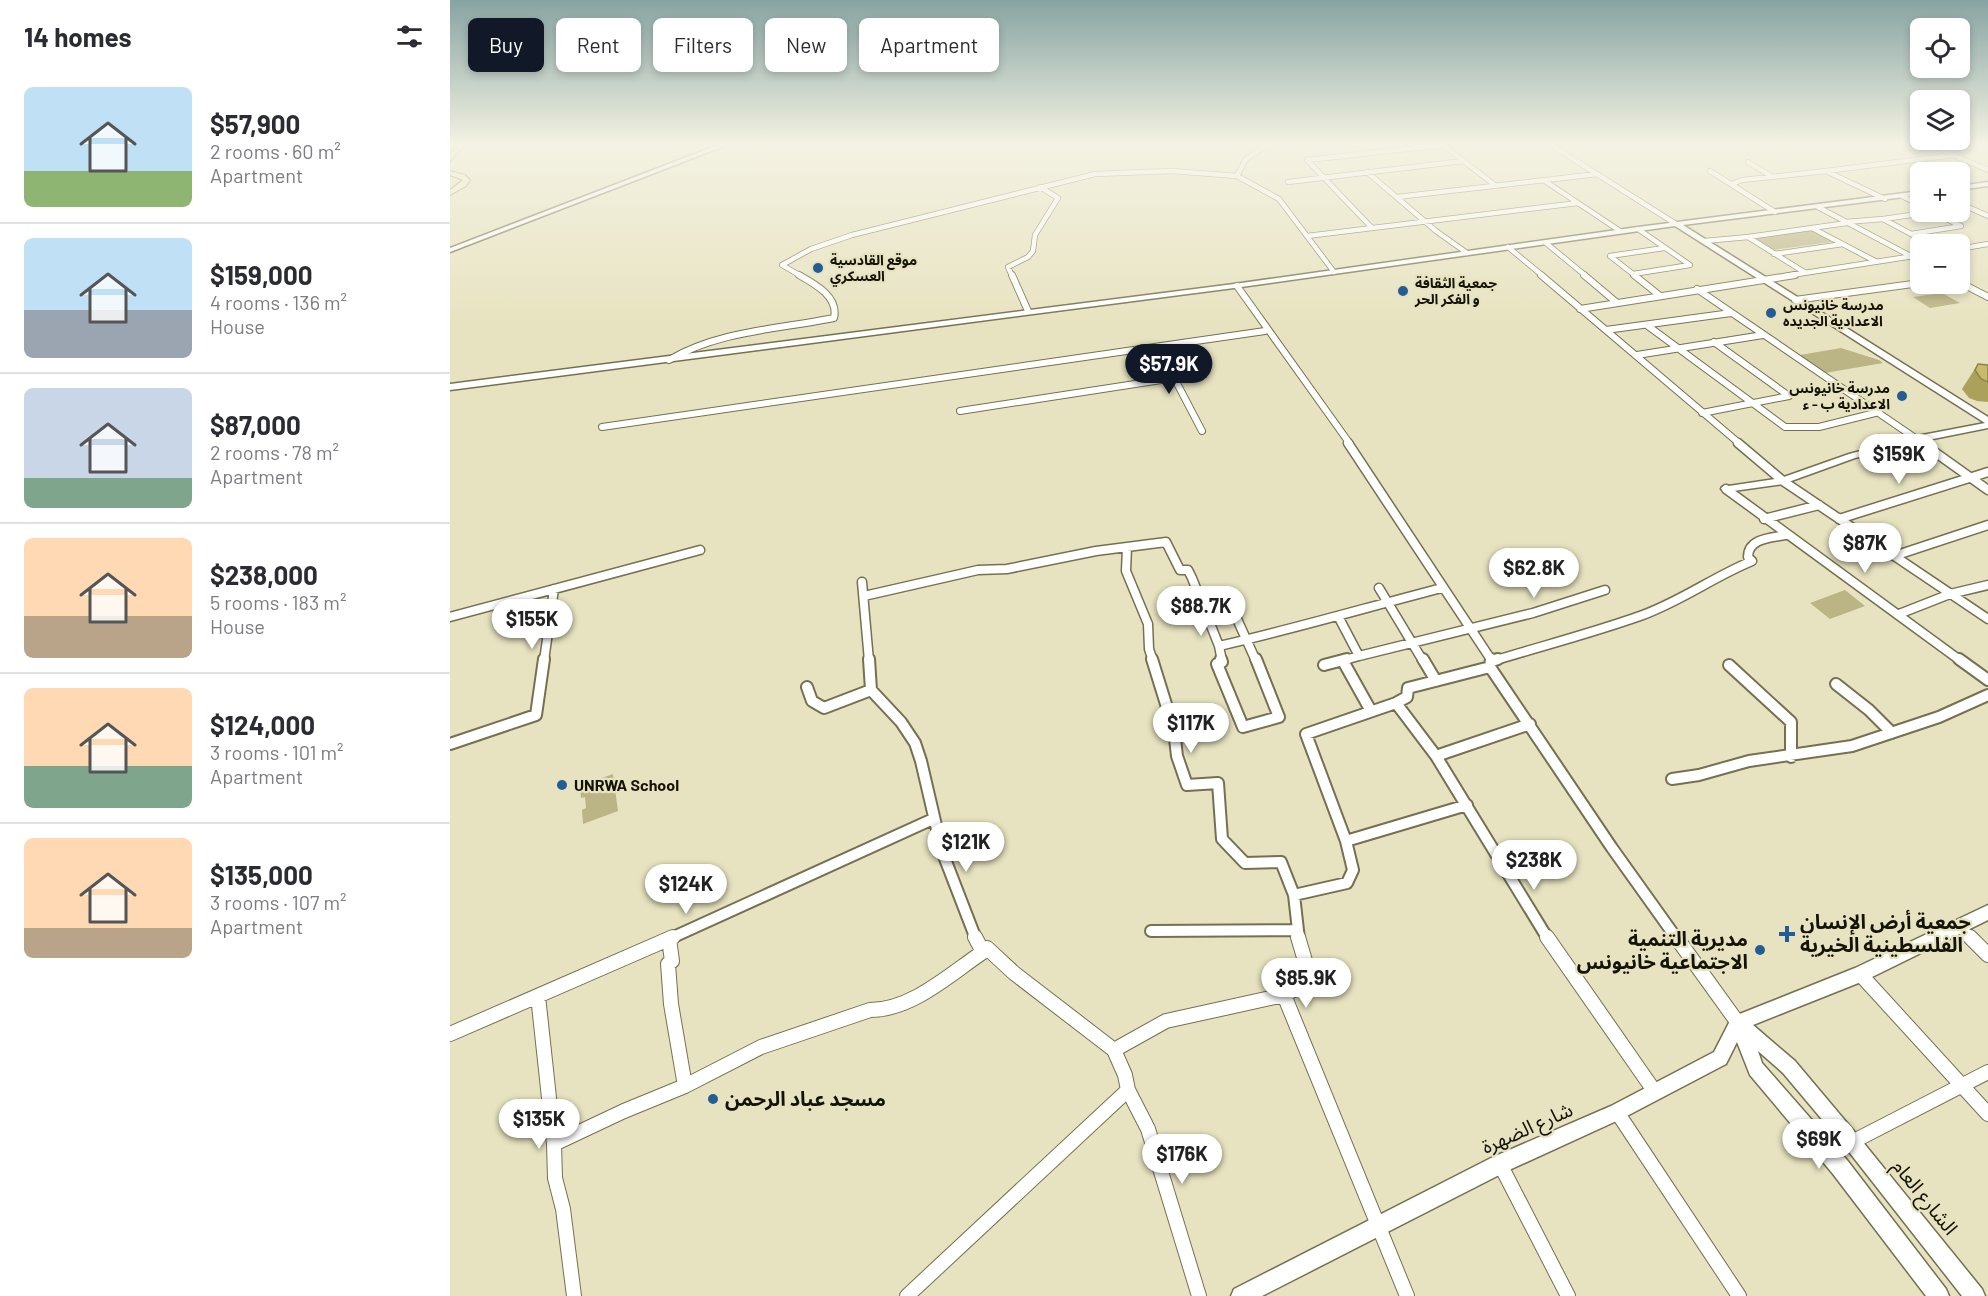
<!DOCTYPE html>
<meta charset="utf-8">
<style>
:root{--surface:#fff;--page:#f2f2f3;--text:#2b2b33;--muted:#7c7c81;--line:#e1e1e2;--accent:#111827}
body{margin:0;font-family:Barlow,"Noto Sans Arabic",sans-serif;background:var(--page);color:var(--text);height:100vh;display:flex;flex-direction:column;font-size:22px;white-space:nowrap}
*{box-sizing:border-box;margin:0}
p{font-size:20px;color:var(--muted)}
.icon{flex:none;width:33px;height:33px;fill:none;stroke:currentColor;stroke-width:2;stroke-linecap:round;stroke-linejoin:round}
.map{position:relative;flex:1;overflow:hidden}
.side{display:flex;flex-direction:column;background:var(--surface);width:450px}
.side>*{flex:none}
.hud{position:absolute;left:18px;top:18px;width:570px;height:54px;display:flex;gap:12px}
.buttons{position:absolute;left:1460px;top:18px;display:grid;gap:12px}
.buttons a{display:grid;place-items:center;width:60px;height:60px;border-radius:9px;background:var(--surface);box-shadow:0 3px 9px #0003;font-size:30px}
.price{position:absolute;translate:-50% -51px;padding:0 14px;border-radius:21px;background:#fff;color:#222;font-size:20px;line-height:39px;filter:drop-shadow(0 2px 3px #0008)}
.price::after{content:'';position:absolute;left:50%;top:36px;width:18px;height:14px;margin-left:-9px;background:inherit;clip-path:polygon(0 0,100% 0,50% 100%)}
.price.selected{background:var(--accent);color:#fff}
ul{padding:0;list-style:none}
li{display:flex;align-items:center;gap:18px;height:150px;padding:0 24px}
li+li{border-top:2px solid var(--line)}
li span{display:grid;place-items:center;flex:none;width:168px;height:120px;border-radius:9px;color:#555}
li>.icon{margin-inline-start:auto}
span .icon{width:72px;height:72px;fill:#fffc;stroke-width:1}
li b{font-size:26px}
h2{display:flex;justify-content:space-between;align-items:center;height:72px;padding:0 24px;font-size:26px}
.tag{padding:0 21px;border-radius:9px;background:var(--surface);box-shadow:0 3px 9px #0003;font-size:21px;line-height:54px}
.tag.selected{background:var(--accent);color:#fff}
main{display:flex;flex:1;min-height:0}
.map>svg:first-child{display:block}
.green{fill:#bbb484}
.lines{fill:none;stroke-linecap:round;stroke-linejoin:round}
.minor-far4-casing{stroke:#747051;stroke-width:6}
.minor-far3-casing{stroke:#747051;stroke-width:8}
.minor-far2-casing{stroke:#747051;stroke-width:11}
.minor-far1-casing{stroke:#747051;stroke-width:14}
.minor-casing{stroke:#747051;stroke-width:16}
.tertiary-casing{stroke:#747051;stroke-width:3}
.secondary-casing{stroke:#747051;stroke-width:2}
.minor-far4{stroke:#fff;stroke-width:4.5}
.minor-far3{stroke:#fff;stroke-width:6}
.minor-far2{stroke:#fff;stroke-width:8}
.minor-far1{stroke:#fff;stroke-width:10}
.minor{stroke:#fff;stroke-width:14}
.tertiary{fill:#fff;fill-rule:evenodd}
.secondary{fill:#f4eec7;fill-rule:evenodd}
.wall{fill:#aba15b}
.building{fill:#c7bb6a;stroke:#8b834a;stroke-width:1.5}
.poi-dot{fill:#245c94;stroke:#e7e3c0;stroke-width:2}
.labels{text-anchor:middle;stroke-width:4.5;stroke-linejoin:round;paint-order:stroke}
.far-poi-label{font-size:14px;font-weight:bold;fill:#141307;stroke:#e7e3c0;text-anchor:start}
.poi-label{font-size:16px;font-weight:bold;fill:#141307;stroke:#e7e3c0;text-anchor:start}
.near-poi-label{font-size:20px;font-weight:bold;fill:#141307;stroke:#e7e3c0;text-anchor:start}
.near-street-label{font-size:20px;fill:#141307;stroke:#e7e3c0}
</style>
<main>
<section class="side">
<h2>14 homes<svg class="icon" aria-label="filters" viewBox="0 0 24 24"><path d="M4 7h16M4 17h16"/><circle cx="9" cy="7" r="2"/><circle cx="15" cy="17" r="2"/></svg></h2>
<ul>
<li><span style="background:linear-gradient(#bfe0f5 70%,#8fb573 0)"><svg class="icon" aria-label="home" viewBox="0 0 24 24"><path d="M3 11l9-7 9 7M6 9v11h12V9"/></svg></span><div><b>$57,900</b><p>2 rooms · 60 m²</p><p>Apartment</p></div></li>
<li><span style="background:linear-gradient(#bfe0f5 60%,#9aa5b1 0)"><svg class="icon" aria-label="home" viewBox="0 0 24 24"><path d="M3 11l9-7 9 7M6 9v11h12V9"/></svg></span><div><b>$159,000</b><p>4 rooms · 136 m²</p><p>House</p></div></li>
<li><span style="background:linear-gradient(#c9d6e8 75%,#7fa58c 0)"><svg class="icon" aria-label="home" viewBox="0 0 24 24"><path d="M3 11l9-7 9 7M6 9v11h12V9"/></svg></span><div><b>$87,000</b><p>2 rooms · 78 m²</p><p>Apartment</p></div></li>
<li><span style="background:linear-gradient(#ffd9b3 65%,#b9a48a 0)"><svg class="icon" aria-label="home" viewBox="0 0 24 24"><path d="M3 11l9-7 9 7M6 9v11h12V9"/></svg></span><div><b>$238,000</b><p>5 rooms · 183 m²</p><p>House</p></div></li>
<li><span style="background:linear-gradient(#ffd9b3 65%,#7fa58c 0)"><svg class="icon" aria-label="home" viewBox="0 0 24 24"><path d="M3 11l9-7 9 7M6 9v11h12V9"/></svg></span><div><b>$124,000</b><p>3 rooms · 101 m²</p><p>Apartment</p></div></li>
<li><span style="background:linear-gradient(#ffd9b3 75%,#b9a48a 0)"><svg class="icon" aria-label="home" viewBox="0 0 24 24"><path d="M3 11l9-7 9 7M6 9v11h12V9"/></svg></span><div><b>$135,000</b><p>3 rooms · 107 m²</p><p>Apartment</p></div></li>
</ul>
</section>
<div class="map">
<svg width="1538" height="1296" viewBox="0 0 1538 1296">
<rect width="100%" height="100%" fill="#e7e3c0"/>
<!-- green -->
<path class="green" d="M1362,230L1382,240L1381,242L1322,250L1302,239Z
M1492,293L1510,303L1480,308L1463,297Z
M1391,348L1429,360L1433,363L1375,373L1350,355Z
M1395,590L1415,606L1380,619L1360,603Z
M163,774L168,811L133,824L132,810L136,808L135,797L131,798L130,786Z"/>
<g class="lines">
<!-- minor-far4 casing -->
<g class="minor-far4-casing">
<path id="minor-far4" d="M817,145L796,159L787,176L829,199L884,272
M993,145L1046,186
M1101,145L1226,224
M1480,145L1538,170
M857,160L993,145
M857,160L922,228
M1298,162L1323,177
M1260,171L1325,212
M1376,171L1504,155
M917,172L986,231L1017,253
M1095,181L1170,231
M838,182L1013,161
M1282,184L1292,180L1376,171L1435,199
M1452,196L1470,205
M947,197L1147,174
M1509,203L1538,216
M1368,207L1470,261
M1395,222L1433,219
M1362,228L1425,261
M1461,234L1511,226L1482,212
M857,236L1128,203
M1255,241L1298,237
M1096,243L1136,276
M1480,244L1433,219L1483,212
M1058,247L1093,276
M1509,249L1538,244
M1324,254L1393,244
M1354,272L1298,237L1397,223
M1183,274L1160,256L1214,248
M351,276L332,265L361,249L402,235L645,174L722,171L787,176
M562,276L558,267L578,257L583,251L585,235L608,198L590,187
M1186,276L1183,274L1240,265L1188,229
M1335,276L1470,255"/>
</g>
<!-- minor-far3 casing -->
<g class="minor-far3-casing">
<path id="minor-far3" d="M562,275L578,311
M1091,275L1290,444
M1134,275L1166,302
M1184,275L1209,295
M1509,282L1538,297
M787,286L900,444
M1247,289L1474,444
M1345,300L1470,283
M1130,309L1345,275
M1198,326L1335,427H1369L1429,412
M1156,330L1281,313
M1264,342L1339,396
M708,347L752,431
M1187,355L1313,335
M219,360C268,331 329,329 384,318C389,297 365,284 349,275
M510,411L724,378
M1252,413L1339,396
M152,427L815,331"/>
</g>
<!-- minor-far2 casing -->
<g class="minor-far2-casing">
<path id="minor-far2" d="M898,443L1042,661
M1288,443L1333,481L1538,619
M1472,443L1538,490
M1276,489L1511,661
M1314,519L1369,505
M1389,519L1538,472
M677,547L676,571L698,624L699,649L703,661
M1444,556L1538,525
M412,582L419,661
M929,588L973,661
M414,596L528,570L557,569L646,551L716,542L730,570H738L742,578L769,646L772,661
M783,596L787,619L806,661
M1449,614L1500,594L1538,585
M888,616L909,656L891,661
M0,617L250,550
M769,646C844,629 918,607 992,588
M909,656L1083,613L1155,590
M94,661L104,589
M1043,661C1092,646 1142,633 1190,616C1230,602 1263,577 1302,561L1298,557C1298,538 1321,538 1335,535"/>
</g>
<!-- minor-far1 casing -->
<g class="minor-far1-casing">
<path id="minor-far1" d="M419,659L421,690
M702,659L724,730L727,756L737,785L768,783L772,839L795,863L831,862L844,895
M771,659L772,662L767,664L793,727L829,717L806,659
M973,659L986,681
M1041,659L1040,667L1162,848L1227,939
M1509,659L1538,680
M893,661L921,711
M1042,661L1048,659
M874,665L897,659
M1279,665L1341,722V757
M1386,684L1419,710L1442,733
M357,687L362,701L374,708L421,690L451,722L465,743L471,761L492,851L526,939
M946,703L986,756L1098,939
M0,744L86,715L94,659
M986,756L1080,724
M1222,779L1249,775L1299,761L1402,746L1489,717L1538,695
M896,841L1017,805
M1509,926L1522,939
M701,931L846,930
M219,939L483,819
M849,939L844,895L897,883L903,870L896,841L856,734L946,703L957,697L958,688L1040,667"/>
</g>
<!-- minor casing -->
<g class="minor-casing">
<path id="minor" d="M525,937L533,952L537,948L564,973L664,1050L675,1075L678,1090L698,1129L749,1296
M848,937L861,981L834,995L957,1296
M1097,937L1205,1092
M1226,937L1288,1023
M1520,937L1538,955
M219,939L222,961L218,964L221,1004L235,1086
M1410,974L1538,1114
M88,996L104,1144L105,1178L113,1209L124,1296
M0,1034L223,937
M664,1050L716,1021L834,995
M1167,1112L1289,1296
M1402,1142L1538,1072
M104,1144L174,1111L235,1086L311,1047L420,1010C462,1010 500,974 533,952
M1050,1164L1118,1296
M457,1296L678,1090"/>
</g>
<!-- tertiary casing -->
<g class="tertiary-casing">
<path id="tertiary" d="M268,145H277L0,252V248Z
M1538,182V186L1509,190V186Z
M1470,191V195L1233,225L1538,417V428L1468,442L1405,458L1333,484L1276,492L1271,489L1272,487L1331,478L1399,454L1467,436L1535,423L1225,226L784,288L0,390V384L784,284L1188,227Z
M1538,905V920L1416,980L1303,1025L1345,1061L1408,1136L1532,1289L1535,1296H1512L1396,1148L1333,1073L1308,1051L1312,1063L1397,1160L1496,1289L1499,1296H1476L1383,1174L1300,1075L1287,1042L1276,1064L1173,1118L1057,1171L812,1296H781L784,1289L1043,1157L1161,1106L1264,1052L1282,1017L1405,968Z"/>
</g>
<!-- secondary casing -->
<g class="secondary-casing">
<path id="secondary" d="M8,145H15L0,161V155Z
M0,171L15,175L20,180L16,186L0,195V190L13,180L0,175Z"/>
</g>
<!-- minor-far4 -->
<use href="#minor-far4" class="minor-far4"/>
<!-- minor-far3 -->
<use href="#minor-far3" class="minor-far3"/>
<!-- minor-far2 -->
<use href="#minor-far2" class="minor-far2"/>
<!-- minor-far1 -->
<use href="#minor-far1" class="minor-far1"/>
<!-- minor -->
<use href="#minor" class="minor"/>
<!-- tertiary -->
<use href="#tertiary" class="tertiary"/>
<!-- secondary -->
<use href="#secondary" class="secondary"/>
</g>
<!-- wall -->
<path class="wall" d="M1528,364L1538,365V402L1527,401L1519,398L1512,389Z"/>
<!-- building -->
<path class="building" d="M1528,364L1538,365V382L1531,379L1525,370Z"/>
<!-- sky -->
<linearGradient id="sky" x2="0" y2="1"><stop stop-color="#87a4a2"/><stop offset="0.44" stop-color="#f4f2e3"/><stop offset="1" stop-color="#f4f2e3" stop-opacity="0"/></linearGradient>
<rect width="1538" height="327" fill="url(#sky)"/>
<!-- markers -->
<g class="poi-dot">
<circle cx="368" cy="268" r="6"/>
<circle cx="953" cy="291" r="6"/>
<circle cx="1321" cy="313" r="6"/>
<circle cx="1452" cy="396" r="6"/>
<circle cx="112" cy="785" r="6"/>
<path d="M1334 925h6v6h6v6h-6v6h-6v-6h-6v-6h6z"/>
<circle cx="1310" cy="950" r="6"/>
<circle cx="263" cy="1099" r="6"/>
</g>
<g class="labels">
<!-- far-poi labels -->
<g class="far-poi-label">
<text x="380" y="265">موقع القادسية<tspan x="380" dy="16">العسكري</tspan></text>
<text x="965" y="288">جمعية الثقافة<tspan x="965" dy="16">و الفكر الحر</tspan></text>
<text x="1333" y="310">مدرسة خانيونس<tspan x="1333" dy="16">الاعدادية الجديده</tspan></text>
<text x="1440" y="393" text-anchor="end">مدرسة خانيونس<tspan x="1440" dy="16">الاعدادية ب - ء</tspan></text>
</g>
<!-- poi labels -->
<g class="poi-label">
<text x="124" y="791">UNRWA School</text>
</g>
<!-- near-poi labels -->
<g class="near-poi-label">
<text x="1350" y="929">جمعية أرض الإنسان<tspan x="1350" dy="23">الفلسطينية الخيرية</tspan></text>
<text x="1298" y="946" text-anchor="end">مديرية التنمية<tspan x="1298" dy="23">الاجتماعية خانيونس</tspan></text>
<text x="275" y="1106">مسجد عباد الرحمن</text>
</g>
<!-- near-street labels -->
<g class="near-street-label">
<text transform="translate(1077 1128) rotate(-24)" y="7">شارع الضهرة</text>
<text transform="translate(1475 1197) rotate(51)" y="7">الشارع العام</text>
</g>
</g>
</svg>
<div class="buttons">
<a><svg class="icon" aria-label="locate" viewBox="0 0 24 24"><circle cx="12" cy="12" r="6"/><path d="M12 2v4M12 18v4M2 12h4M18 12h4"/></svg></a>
<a><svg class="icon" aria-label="layers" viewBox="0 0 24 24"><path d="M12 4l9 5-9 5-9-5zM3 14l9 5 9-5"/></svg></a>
<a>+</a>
<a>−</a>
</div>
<b class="price selected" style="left:719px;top:395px">$57.9K</b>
<b class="price" style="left:1449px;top:485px">$159K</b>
<b class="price" style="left:1415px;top:574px">$87K</b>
<b class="price" style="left:1084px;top:599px">$62.8K</b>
<b class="price" style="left:751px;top:637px">$88.7K</b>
<b class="price" style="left:82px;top:650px">$155K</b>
<b class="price" style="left:741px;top:754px">$117K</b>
<b class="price" style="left:516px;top:873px">$121K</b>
<b class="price" style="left:1084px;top:891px">$238K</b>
<b class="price" style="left:236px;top:915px">$124K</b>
<b class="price" style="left:856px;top:1009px">$85.9K</b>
<b class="price" style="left:89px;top:1150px">$135K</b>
<b class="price" style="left:1369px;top:1170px">$69K</b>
<b class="price" style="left:732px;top:1185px">$176K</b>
<div class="hud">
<a class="tag selected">Buy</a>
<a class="tag">Rent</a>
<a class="tag">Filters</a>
<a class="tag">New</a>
<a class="tag">Apartment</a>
</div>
</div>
</main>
